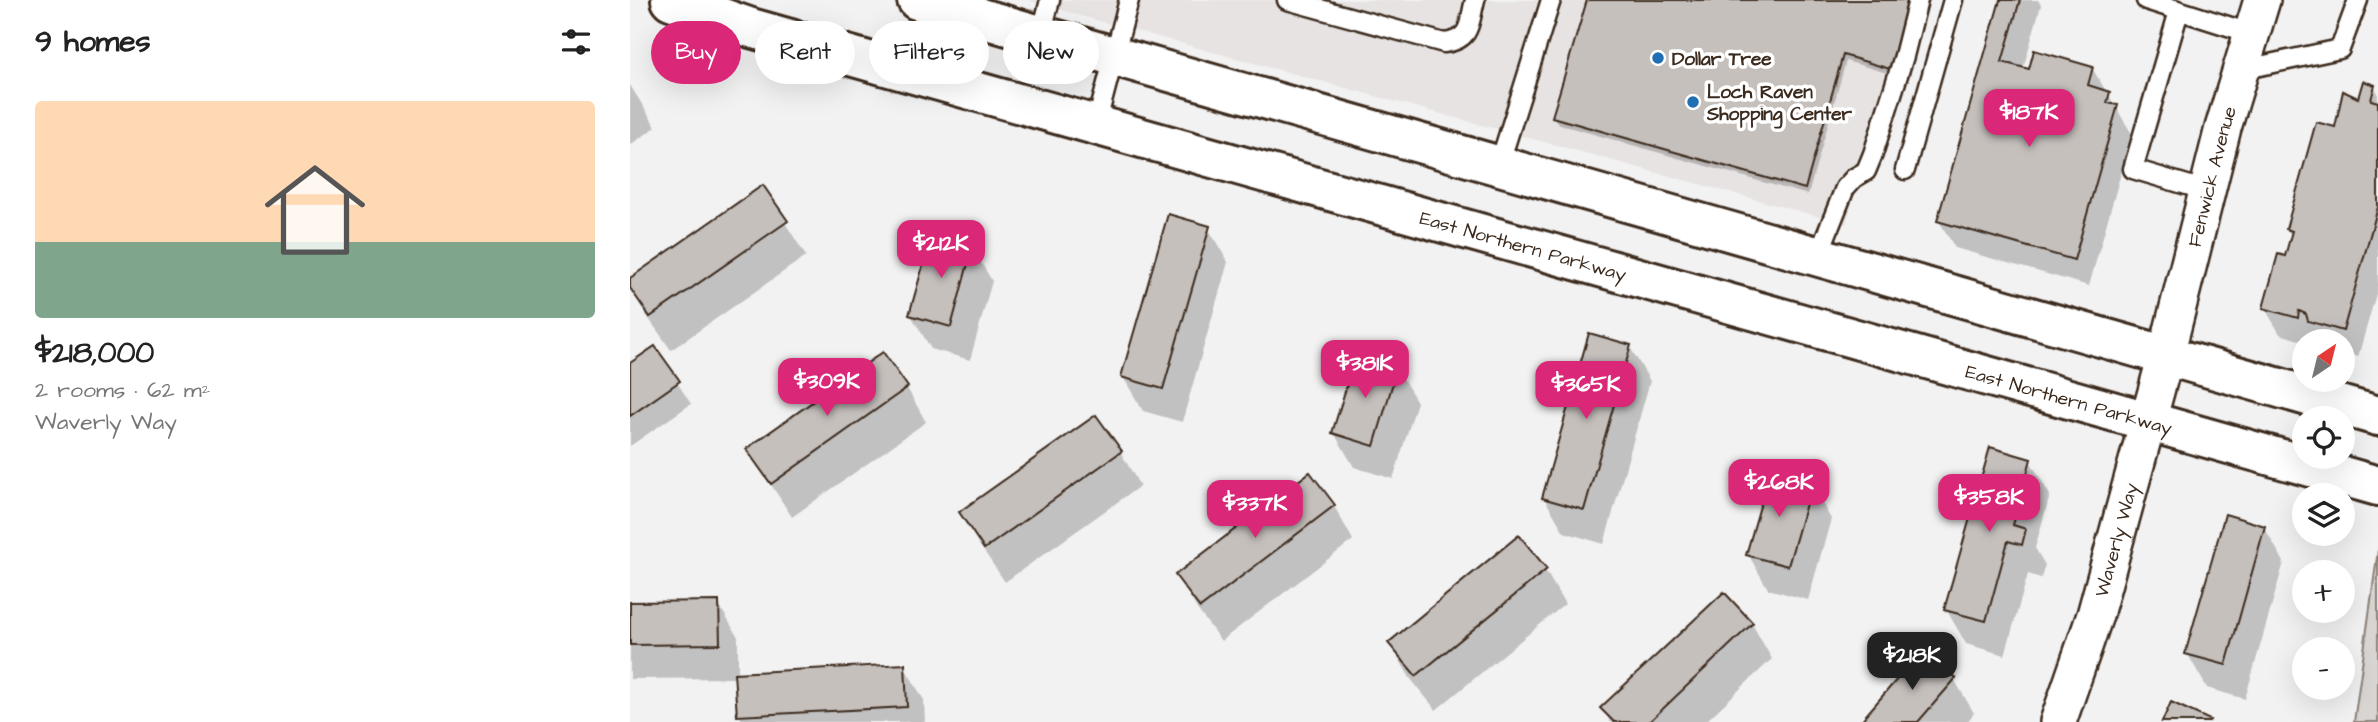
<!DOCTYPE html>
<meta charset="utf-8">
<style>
:root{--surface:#fff;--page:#f6f6f6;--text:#222;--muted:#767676;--accent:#db2777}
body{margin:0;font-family:"Architects Daughter",sans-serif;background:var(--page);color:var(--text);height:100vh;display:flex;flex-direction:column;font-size:26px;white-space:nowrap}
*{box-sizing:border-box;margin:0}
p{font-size:23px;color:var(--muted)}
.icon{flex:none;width:38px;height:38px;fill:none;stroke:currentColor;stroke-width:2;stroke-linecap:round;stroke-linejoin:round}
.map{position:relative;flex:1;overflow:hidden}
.panel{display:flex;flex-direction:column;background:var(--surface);width:630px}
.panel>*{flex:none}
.banner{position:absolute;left:21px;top:21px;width:665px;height:63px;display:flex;gap:14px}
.needle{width:46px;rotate:35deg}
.controls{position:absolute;left:1662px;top:329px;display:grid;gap:14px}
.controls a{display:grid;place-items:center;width:63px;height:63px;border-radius:50%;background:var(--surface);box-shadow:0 7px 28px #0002;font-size:35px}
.price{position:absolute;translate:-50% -60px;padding:0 16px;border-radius:14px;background:var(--accent);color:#fff;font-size:23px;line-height:46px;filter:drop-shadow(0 2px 4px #0008)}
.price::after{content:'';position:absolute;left:50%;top:42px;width:21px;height:16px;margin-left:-10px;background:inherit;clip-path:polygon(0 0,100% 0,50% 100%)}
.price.selected{background:#222;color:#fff}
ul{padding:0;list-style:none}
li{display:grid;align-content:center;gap:14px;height:371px;padding:0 35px}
li span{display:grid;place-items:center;height:217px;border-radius:7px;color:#555}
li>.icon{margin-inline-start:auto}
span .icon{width:126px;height:126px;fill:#fffc;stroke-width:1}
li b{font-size:30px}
h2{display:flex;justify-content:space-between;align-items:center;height:84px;padding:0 35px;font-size:30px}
.tag{padding:0 24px;border-radius:32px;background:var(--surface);box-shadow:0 7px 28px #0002;font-size:24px;line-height:63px}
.tag.selected{background:var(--accent);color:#fff}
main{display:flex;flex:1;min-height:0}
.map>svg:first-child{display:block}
.built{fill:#e6e3e2}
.green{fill:#d8d5d2;stroke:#8a8078;stroke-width:2}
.shadow{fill:#0003}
.building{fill:#c6c0bd;stroke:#3b2a1e;stroke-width:2}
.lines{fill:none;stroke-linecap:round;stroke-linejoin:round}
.lane-casing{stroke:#3b2a1e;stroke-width:23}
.street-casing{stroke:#3b2a1e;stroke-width:40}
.primary-casing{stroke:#3b2a1e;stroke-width:44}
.lane{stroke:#fff;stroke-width:18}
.street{stroke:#fff;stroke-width:35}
.primary{stroke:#fff;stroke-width:38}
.poi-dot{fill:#1f6fb2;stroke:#fff;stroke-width:2.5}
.labels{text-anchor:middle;stroke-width:7;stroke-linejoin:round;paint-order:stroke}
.poi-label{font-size:19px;font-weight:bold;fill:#3b2a1e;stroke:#fff;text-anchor:start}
.street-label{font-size:19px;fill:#3b2a1e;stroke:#fff}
</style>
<main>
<section class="panel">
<h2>9 homes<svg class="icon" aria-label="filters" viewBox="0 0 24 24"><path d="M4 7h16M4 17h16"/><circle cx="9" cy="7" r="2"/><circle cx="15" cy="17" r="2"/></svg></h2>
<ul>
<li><span style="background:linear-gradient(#ffd9b3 65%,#7fa58c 0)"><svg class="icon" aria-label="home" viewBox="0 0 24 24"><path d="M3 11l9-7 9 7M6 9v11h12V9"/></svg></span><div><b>$218,000</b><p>2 rooms · 62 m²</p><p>Waverly Way</p></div></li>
</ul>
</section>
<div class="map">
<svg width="1748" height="722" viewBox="0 0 1748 722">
<rect width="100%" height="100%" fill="#f3f2f2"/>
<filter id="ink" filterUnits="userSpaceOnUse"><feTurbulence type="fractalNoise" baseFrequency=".0143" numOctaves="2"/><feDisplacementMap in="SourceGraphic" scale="14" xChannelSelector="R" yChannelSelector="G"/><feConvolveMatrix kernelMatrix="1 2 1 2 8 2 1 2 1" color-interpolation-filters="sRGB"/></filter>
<g filter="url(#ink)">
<!-- built -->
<path class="built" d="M399,0H1280L1216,224L458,18Z"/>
<!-- green -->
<path class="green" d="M1748,550V722H1724Z"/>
<!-- shadow -->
<path class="shadow" d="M957,0H1285L1264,75L1216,61L1178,195L928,124L924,117Z
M1372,0H1408L1411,5L1393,69L1462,68L1502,134L1459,286L1325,248L1309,221Z
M0,85L26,127L0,145Z
M1744,86L1748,93V287L1728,357L1713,352V341H1692L1684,338V341L1675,342L1650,334L1634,307L1656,258L1662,237L1657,229L1706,130L1729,100Z
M133,188L176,256L41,350L17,316L0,286V280Z
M578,228L598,262L552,422L513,411L493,377Z
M342,247L362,281L340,360L301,349L281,315Z
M1000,347L1020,381L974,544L934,532L914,498Z
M25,348L61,404L0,446V366Z
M253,355L277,388L296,422L162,517L118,449Z
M767,368L787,402L763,479L724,467L704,433Z
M490,451L510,486L375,582L351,547L331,513Z
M1400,461L1420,495L1405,548L1415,565L1411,578L1398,574L1375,655L1336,644L1316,609Z
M679,474L704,506L723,540L591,641L567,609L547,575Z
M1181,484L1201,519L1178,600L1138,589L1118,554Z
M1634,527L1654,562L1615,699L1577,688L1557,653Z
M915,570L935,604L806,710L780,678L760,643Z
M1094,594L1122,624L1142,659L1075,722H980L973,708Z
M88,603L108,637V675L274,666L294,700L295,722H113L109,715L106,678L0,679V604Z
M1324,679L1344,713L1337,722H1233Z"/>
<!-- building -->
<path class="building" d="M957,0H1279L1260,69L1213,55L1175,189L922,117Z
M1370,0H1390L1372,62L1399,69L1404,50L1463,67L1458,85L1480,92L1477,103L1488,105L1444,260L1307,221Z
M1733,81L1745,85L1741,100L1748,102V207L1713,331L1678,321L1676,314L1669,311L1668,318L1633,308L1648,254L1655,256L1662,231L1656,229L1686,122L1705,127L1713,91L1728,98Z
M133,185L158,221L20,317L0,288V278Z
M538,214L580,226L533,389L491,377Z
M302,234L343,245L321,327L279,315Z
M959,333L1001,345L954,510L912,498Z
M25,346L50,381L0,416V363Z
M253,352L278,387L141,484L116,449Z
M727,353L768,366L744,446L702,433Z
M466,415L492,451L354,549L329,512Z
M1360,447L1401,459L1383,525L1396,529L1392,545L1378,541L1356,621L1314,610Z
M1140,471L1182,483L1158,566L1116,555Z
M680,472L705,505L570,608L545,575Z
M1595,514L1635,526L1596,665L1555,654Z
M889,535L917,569L786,676L758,643Z
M1094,592L1123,623L1019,722H984L970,708Z
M89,601L90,644L0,645V602Z
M1293,649L1326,678L1288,722H1230Z
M275,664L277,707L107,716L104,673Z
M1541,702L1580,720L1578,722H1532Z"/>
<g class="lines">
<!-- lane casing -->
<g class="lane-casing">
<path id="lane" d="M657,0L814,43C842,40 839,22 845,0
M1516,0L1623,34
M1549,11L1503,169L1577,191
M411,35L420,0
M1611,70L1710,49L1728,0
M466,125L499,0
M869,165L921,0
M1275,170L1323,0
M1188,256L1215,188L1224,178L1236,171L1243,154L1274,56L1288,0"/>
</g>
<!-- street casing -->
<g class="street-casing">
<g id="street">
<path id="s1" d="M1428,722L1465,615L1536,355L1593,128L1632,0"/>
</g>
</g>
<!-- primary casing -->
<g class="primary-casing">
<g id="primary">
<path id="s2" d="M41,0L121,28L1748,486"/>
<path d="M287,0L1748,416"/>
</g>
</g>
<!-- lane -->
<use href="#lane" class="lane"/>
<!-- street -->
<use href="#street" class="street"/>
<!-- primary -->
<use href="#primary" class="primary"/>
</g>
</g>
<!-- markers -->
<g class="poi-dot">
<circle cx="1028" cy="58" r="7"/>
<circle cx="1063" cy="102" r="7"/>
</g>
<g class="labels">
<!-- poi labels -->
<g class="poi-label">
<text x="1042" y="65">Dollar Tree</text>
<text x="1077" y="98">Loch Raven<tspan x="1077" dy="22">Shopping Center</tspan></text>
</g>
<!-- street labels -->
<g class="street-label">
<text dy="7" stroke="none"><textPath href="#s1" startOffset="567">Fenwick Avenue</textPath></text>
<text dy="7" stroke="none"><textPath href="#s2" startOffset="887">East Northern Parkway</textPath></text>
<text dy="7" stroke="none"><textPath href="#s2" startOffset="1454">East Northern Parkway</textPath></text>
<text dy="7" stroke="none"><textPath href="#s1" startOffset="191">Waverly Way</textPath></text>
</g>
</g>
</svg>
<div class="controls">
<a><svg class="needle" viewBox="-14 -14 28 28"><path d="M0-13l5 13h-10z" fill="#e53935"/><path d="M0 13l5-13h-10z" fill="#767676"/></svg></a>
<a><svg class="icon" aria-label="locate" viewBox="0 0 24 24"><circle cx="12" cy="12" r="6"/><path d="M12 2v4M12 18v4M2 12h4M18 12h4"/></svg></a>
<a><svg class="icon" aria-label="layers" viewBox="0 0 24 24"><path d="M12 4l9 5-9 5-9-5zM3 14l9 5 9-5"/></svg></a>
<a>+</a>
<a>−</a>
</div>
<b class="price" style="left:1399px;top:149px">$187K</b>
<b class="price" style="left:311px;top:280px">$212K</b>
<b class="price" style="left:735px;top:400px">$381K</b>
<b class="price" style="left:197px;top:418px">$309K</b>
<b class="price" style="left:956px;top:421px">$365K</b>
<b class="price" style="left:1149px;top:519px">$268K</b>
<b class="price" style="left:1359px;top:534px">$358K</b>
<b class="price" style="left:625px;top:540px">$337K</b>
<b class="price selected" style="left:1282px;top:692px">$218K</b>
<div class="banner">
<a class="tag selected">Buy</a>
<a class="tag">Rent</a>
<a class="tag">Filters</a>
<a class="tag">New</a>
</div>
</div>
</main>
